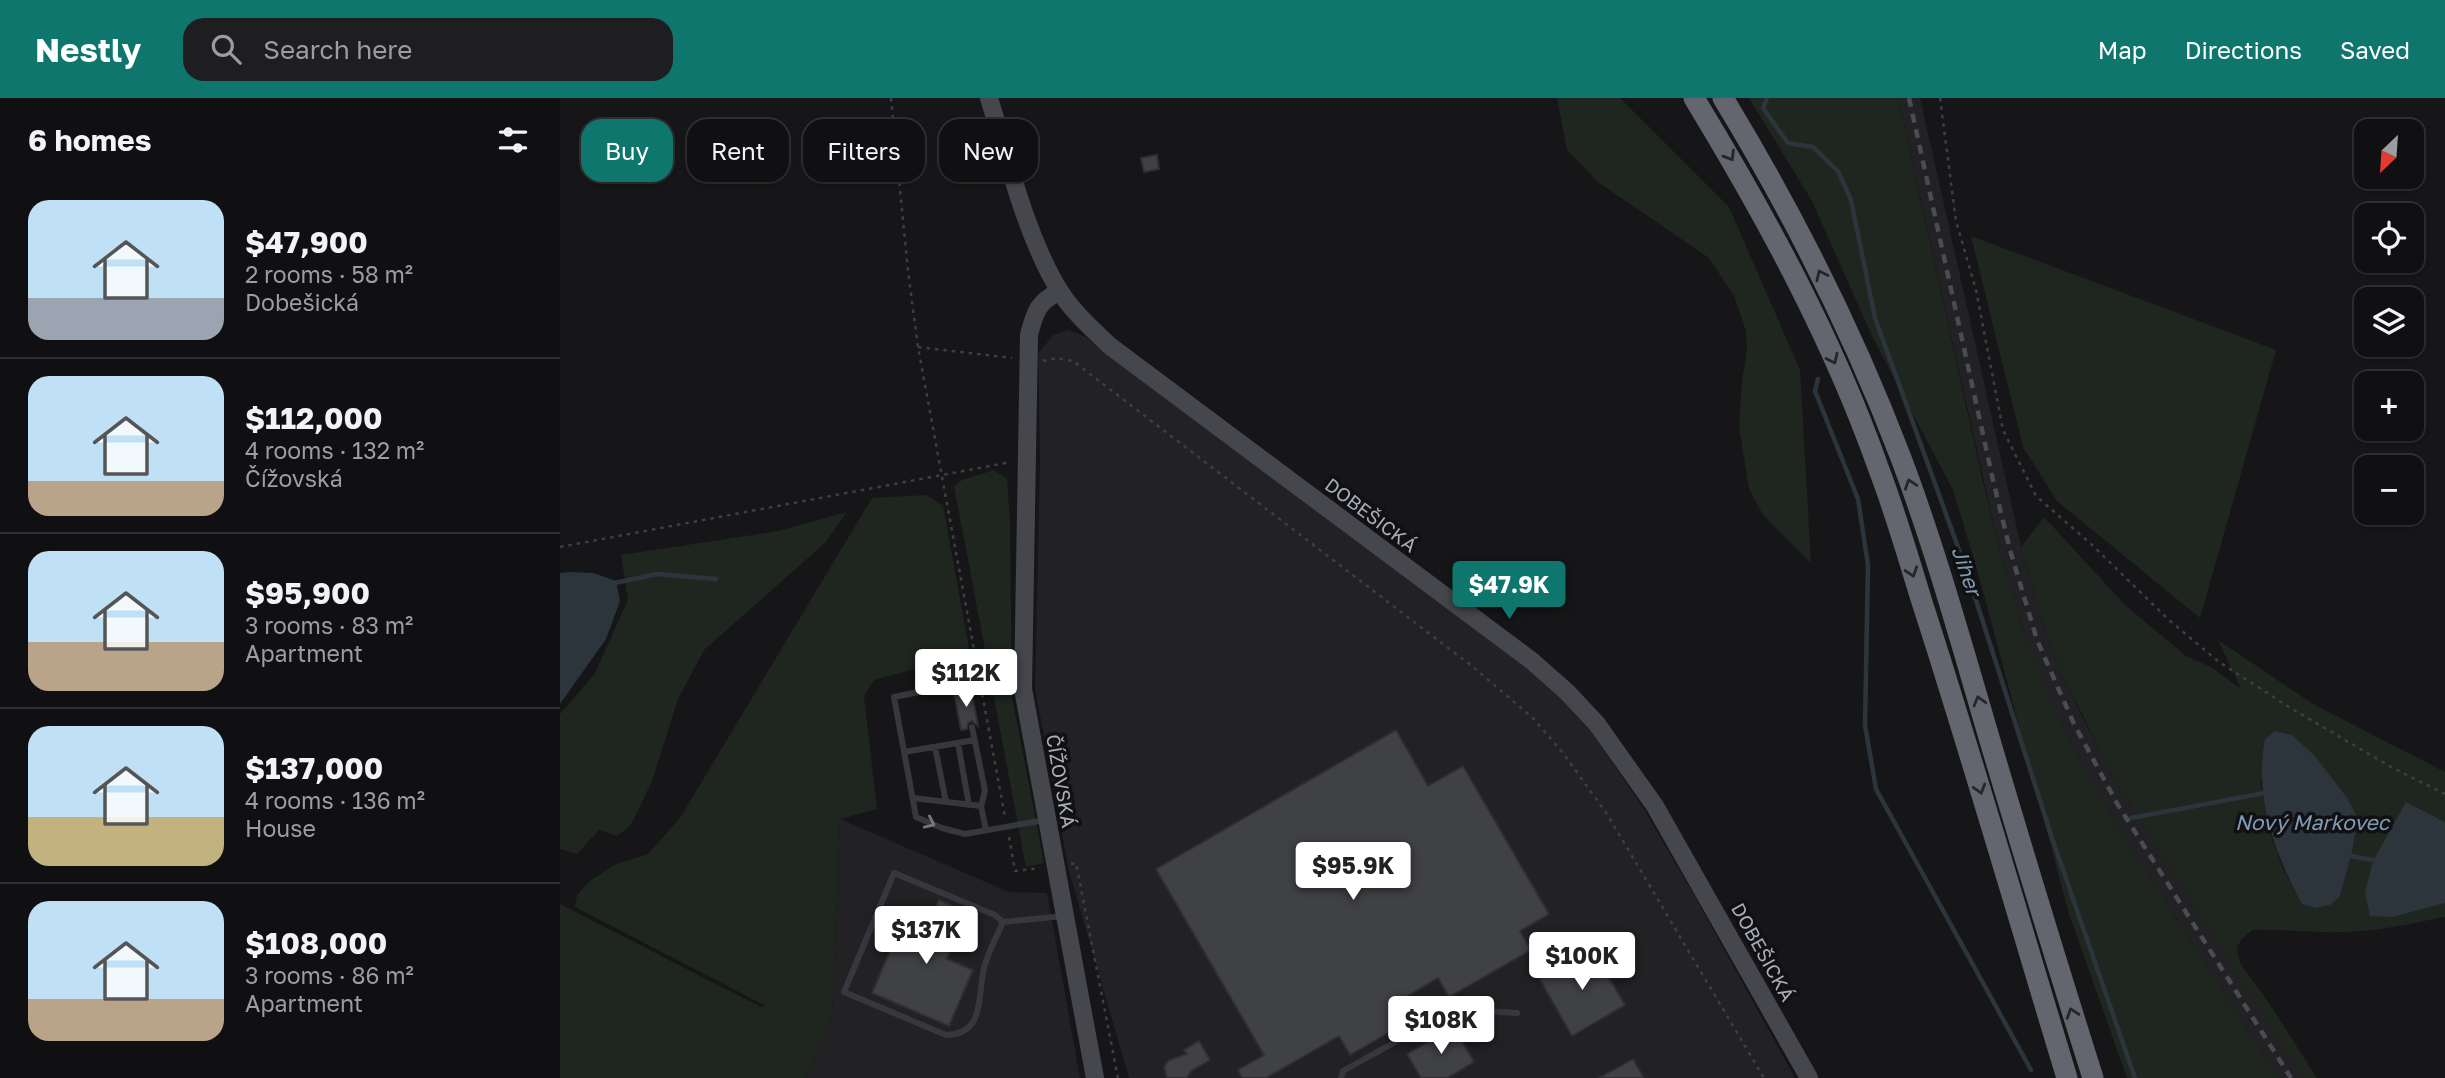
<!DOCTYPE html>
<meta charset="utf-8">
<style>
:root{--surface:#101012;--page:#1e1e20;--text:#f1f3f6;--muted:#9c9d9f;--line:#303032;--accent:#0f766e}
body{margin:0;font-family:"Golos Text",sans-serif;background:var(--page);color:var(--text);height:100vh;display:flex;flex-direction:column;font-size:26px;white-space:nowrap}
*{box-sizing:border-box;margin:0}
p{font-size:23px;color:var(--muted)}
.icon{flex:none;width:38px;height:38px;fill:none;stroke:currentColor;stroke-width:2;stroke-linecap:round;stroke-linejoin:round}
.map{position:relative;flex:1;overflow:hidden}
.drawer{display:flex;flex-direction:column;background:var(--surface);width:560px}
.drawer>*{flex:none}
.hud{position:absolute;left:21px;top:21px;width:665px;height:63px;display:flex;gap:14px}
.needle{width:46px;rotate:205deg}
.fabs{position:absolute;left:1794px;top:21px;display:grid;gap:14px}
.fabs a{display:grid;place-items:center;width:70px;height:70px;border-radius:14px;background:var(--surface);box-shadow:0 2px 5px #0004,0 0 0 2px var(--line);font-size:35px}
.price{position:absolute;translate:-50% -60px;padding:0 16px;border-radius:7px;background:#fff;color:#222;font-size:23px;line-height:46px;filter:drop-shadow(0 2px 4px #0008)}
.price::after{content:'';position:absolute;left:50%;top:42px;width:21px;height:16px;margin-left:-10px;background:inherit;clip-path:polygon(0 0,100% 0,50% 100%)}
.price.selected{background:var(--accent);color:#fff}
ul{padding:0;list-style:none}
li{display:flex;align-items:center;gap:21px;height:175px;padding:0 28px}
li+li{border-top:2px solid var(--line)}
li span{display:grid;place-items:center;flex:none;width:196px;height:140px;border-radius:21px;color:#555}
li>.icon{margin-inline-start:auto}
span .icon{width:84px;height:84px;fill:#fffc;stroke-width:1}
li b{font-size:30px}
h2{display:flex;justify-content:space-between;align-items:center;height:84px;padding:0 28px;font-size:30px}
.chip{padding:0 24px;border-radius:21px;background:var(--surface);box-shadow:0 2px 5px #0004,0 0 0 2px var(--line);font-size:24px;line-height:63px}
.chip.selected{background:var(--accent);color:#fff}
header{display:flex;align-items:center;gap:42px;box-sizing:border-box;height:98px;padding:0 35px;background:var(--accent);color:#fff}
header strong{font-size:33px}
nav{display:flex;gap:38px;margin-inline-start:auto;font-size:24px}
.search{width:490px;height:63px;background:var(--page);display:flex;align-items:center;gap:18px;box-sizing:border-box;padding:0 24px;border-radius:21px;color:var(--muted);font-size:26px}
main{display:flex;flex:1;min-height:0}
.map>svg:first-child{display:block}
.built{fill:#222225}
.green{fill:#1e261f;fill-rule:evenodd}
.water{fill:#2c353c}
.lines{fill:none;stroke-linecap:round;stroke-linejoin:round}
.stream{stroke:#2c353c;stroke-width:4.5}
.building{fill:#404145;stroke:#303034;stroke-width:2}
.path{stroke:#3d3f44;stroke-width:2.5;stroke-dasharray:3.5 5;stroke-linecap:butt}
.lane{stroke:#37383d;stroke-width:6}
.secondary{stroke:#45474d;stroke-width:18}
.highway{stroke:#63666e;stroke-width:21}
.rail{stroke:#4a4c52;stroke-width:4.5;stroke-dasharray:9 7;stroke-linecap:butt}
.oneway{stroke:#26262a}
.oneway2{stroke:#757881}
.labels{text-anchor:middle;stroke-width:7;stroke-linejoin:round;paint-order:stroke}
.street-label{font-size:19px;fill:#a8adb8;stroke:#111113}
.water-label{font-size:21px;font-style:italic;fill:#7f9bb3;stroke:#111113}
</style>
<header>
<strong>Nestly</strong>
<div class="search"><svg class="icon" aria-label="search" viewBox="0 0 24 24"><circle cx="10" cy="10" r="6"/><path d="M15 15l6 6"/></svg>Search here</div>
<nav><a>Map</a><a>Directions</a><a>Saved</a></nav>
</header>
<main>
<section class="drawer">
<h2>6 homes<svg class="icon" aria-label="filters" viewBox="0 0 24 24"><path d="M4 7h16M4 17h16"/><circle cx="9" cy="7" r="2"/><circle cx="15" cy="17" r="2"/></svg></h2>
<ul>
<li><span style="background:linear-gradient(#bfe0f5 70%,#9aa5b1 0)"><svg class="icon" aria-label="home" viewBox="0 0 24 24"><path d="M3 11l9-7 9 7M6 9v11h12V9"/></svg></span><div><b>$47,900</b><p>2 rooms · 58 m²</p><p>Dobešická</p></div></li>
<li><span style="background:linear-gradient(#bfe0f5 75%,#b9a48a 0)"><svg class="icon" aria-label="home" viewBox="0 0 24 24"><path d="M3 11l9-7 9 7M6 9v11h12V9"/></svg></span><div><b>$112,000</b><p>4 rooms · 132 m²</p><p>Čížovská</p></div></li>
<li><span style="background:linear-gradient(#bfe0f5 65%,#b9a48a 0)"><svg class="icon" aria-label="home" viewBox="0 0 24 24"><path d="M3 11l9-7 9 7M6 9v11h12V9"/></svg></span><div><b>$95,900</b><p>3 rooms · 83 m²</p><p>Apartment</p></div></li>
<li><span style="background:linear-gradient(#bfe0f5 65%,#c2b280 0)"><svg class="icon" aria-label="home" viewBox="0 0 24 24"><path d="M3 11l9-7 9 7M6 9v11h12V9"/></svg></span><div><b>$137,000</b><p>4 rooms · 136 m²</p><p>House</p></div></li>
<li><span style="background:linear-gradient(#bfe0f5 70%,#b9a48a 0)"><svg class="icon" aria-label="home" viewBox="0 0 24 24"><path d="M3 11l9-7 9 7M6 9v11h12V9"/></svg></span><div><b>$108,000</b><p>3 rooms · 86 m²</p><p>Apartment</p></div></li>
</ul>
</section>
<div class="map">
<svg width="1885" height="980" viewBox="0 0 1885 980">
<rect width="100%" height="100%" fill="#161618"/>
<!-- built -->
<path class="built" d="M1338,0H1360L1461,449L1487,538L1504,580L1523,621L1567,701L1744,980H1718L1548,712L1504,631L1484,589L1467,545L1440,455Z
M508,232L524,238L967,569L1004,602L1030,631L1085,713L1134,797L1235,980H569L509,773L475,590L480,361L478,256L493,237Z
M280,721L449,794L487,795L520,980H246L272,919Z"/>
<!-- green -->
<path class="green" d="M997,0H1060L1169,109L1240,272L1251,465L1203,417L1189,391L1179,329L1182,283L1187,252L1186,233L1174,198L1149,160L1038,84L1007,52Z
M1189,0H1338L1423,384L1440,455L1467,545L1504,631L1548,712L1718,980H1567L1509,816L1420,482L1393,392L1312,238L1252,103Z
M1411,138L1716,252L1640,520L1497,403L1463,349Z
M434,372L447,381L450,424L452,599L484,765L466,769L394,388L402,382Z
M367,397L383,408L411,561L380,564L314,582L304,598L317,711L280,721L272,919L246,980H0V806L201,909L206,908L15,809L17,797L31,782L54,767L88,756L120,720L312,400Z
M287,414L265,445L144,552L118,601L92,683L71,727L57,738L39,732L17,756L0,751V616L34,577L68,502L61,457L218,433Z
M1484,419L1565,507L1626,558L1651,569L1681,591L1658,542L1753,606L1885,674V724L1846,704L1833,819L1885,805V819C1852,825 1817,834 1783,834C1753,835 1722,831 1692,832L1681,842L1677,850L1680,865L1709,905L1757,980H1743L1567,701L1543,658L1504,580L1487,538L1461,449ZM1700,682L1792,754L1780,798L1742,806L1722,768L1711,737Z"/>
<!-- water -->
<path class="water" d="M11,474L33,475L56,483L60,503L46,541L0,606V475Z
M1715,633L1732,637L1754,657L1788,701L1797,720L1792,754L1780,798L1770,807L1756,810L1742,806C1714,754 1694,700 1705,641Z
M1846,704L1885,724V805L1833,819L1810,818L1805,795L1813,763Z"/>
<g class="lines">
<!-- stream -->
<path class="stream" d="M1207,0L1203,10L1228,45L1253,49L1278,73L1291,102L1315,220L1407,474L1492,740L1575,980
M1258,281L1255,293L1298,401L1308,467L1305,627L1316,691L1471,972
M50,486L97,476L156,481
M1571,720L1705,695
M1786,757L1818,763"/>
</g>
<!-- building -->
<path class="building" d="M597,57L599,71L584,74L581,60Z
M411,591L418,628L412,623L408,625L407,631L401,632L394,594L399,593L406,598Z
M836,632L868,688L903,668L989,816L960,833L971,852L889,899L878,880L836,905L847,924L790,957L779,938L706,980H682L678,972L704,957L596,771Z
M379,802L410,816L400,839L396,838L387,861L413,872L389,928L312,895L345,817L368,826Z
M1031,849L1065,907L1012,938L979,880Z
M894,929L914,964L887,980H861L847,956Z
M639,943L650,962L631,973L627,980H607L604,969L609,962L627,956L624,952Z
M1073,961L1084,980H1039Z"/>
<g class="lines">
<!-- path -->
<path class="path" d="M331,0L348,173L358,249L445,719
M1380,0L1396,123L1416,192L1443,332L1476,398L1531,446L1609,522L1659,564L1729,609L1831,669L1885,696
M358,249L452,260
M483,263L497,260L513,263L913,569L973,620L1003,655L1047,716L1204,980
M0,449L451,364
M449,739L455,773L480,770
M511,766L516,765L558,980"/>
<!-- lane -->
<path class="lane" d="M405,592L403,585L334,599L356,719L382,730L405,736L485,722
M412,629L425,693L421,708L426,732
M398,645L409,707
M375,649L386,704
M344,654L415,642
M353,700L421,708
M443,824C436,841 426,857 423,875C418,901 424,936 386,937L284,894L334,775L435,817L443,824L503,818
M781,980L783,973L895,911L957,915"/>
<!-- secondary -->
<path class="secondary" d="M429,0C448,61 466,138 499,192C512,213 532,231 550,248L972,563L1007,594L1037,626L1095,708L1249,980
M500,193C478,204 475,213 469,237L463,591L535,980"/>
<!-- highway -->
<path class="highway" d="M1134,0C1205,117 1272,239 1318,369C1335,413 1348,459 1362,504C1413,662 1459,822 1507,980
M1163,0C1233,115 1293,234 1341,360C1375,450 1401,544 1428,636C1462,751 1497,866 1533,980"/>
<!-- rail -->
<path class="rail" d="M1349,0L1433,382L1450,452L1477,542L1514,626L1558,707L1731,980"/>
</g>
<!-- one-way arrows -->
<defs><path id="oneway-chevron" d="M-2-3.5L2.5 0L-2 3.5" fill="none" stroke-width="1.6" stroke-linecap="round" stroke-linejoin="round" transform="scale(1.75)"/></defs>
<g class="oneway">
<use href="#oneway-chevron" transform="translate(1170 58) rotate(59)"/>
<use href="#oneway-chevron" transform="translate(1261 177) rotate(-115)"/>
<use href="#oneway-chevron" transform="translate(1273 261) rotate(65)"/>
<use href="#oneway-chevron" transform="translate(1350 386) rotate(-109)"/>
<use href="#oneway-chevron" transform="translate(1352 474) rotate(72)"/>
<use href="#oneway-chevron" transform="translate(1419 603) rotate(-106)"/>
<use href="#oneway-chevron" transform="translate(1420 691) rotate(73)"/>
<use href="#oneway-chevron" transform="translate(1512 915) rotate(-108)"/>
</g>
<use class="oneway2" href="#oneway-chevron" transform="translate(370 725) rotate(25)"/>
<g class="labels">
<!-- street labels -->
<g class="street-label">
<text transform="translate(811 417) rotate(37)" y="7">DOBEŠICKÁ</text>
<text transform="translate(501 683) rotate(80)" y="7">ČÍŽOVSKÁ</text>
<text transform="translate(1203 854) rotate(61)" y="7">DOBEŠICKÁ</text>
</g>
<!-- water labels -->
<g class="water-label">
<text transform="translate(1406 473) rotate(71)" y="7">Jiher</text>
<text x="1752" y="732">Nový Markovec</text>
</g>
</g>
</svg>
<div class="fabs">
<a><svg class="needle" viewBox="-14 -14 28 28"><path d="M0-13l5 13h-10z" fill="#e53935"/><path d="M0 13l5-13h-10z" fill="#9c9d9f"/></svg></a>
<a><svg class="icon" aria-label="locate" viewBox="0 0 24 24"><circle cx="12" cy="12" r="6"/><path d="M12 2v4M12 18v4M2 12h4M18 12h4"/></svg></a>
<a><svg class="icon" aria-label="layers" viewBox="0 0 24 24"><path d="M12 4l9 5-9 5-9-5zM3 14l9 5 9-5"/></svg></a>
<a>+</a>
<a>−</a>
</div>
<b class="price selected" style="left:949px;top:523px">$47.9K</b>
<b class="price" style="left:406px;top:611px">$112K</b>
<b class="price" style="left:793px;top:804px">$95.9K</b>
<b class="price" style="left:366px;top:868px">$137K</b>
<b class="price" style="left:1022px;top:894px">$100K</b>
<b class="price" style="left:881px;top:958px">$108K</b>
<div class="hud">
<a class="chip selected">Buy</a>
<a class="chip">Rent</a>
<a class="chip">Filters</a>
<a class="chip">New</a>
</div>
</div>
</main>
